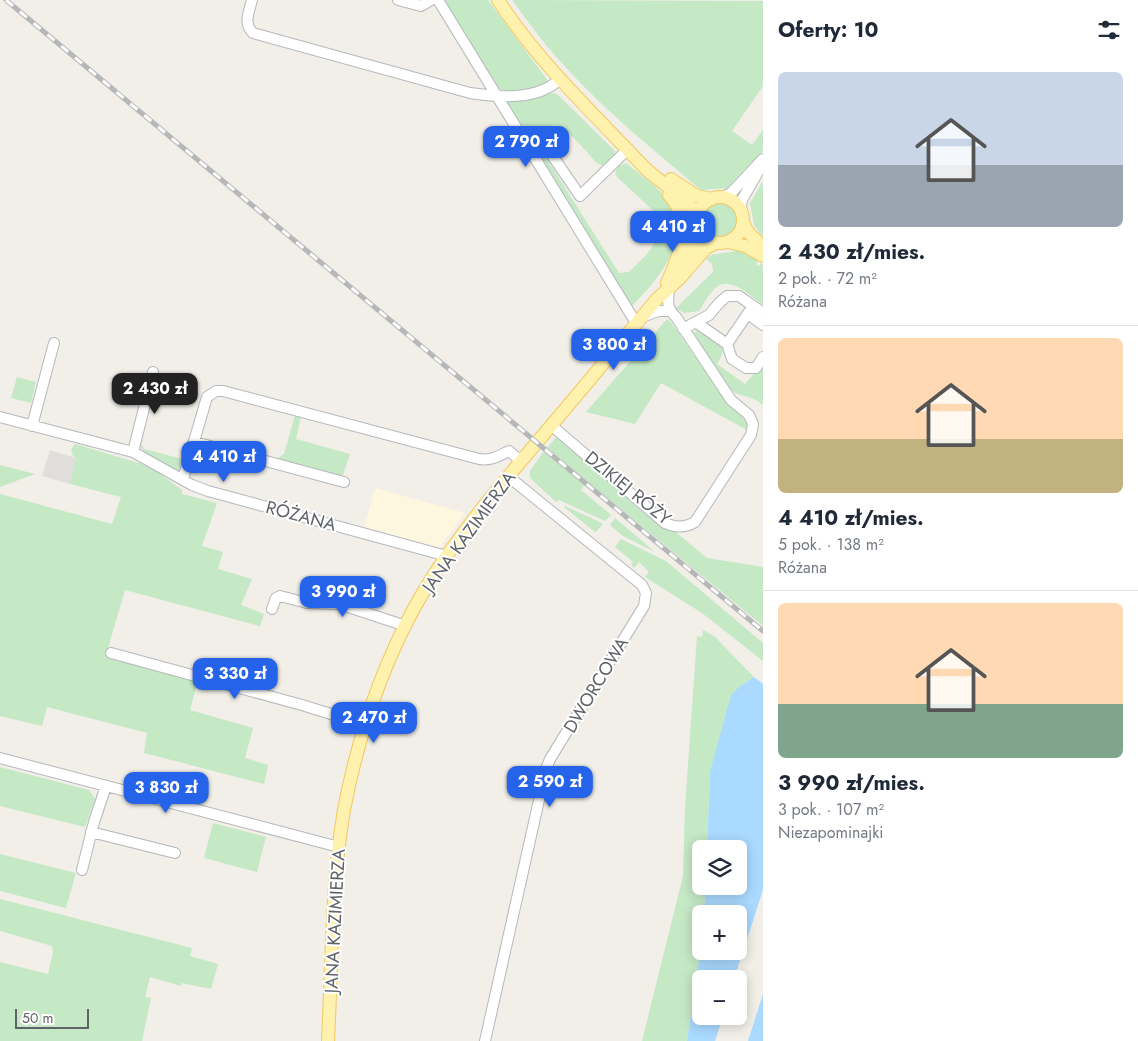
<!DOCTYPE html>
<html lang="pl">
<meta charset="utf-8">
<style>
:root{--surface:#fff;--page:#f2f2f3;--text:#1f2937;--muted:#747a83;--line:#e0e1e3;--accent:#2563eb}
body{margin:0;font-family:Jost,sans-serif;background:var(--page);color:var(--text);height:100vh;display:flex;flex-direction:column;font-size:19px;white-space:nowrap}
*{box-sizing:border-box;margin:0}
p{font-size:16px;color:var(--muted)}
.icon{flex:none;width:28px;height:28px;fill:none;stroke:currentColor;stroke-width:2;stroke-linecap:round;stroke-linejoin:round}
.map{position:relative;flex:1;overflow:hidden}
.details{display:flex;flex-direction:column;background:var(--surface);width:375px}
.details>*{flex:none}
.tools{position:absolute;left:692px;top:840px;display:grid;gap:10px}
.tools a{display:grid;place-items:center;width:55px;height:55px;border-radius:8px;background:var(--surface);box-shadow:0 2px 12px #0003;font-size:25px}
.scale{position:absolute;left:15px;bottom:12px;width:74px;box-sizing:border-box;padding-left:5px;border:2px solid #5f6368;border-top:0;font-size:14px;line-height:18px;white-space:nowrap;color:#5f6368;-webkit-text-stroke:4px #fff;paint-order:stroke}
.price{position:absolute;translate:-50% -42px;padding:0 11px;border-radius:10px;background:var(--accent);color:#fff;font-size:16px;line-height:32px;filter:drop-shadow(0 1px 2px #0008)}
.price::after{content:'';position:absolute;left:50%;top:30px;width:15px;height:11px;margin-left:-8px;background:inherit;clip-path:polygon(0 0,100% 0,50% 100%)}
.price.on{background:#222;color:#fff}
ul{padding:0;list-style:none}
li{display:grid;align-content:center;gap:10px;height:265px;padding:0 15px}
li+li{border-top:1px solid var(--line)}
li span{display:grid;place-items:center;height:155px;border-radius:8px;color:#555}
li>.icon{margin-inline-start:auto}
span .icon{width:90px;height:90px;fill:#fffc;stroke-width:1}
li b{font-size:21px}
h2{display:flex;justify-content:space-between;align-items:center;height:60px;padding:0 15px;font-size:21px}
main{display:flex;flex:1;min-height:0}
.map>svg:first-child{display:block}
.commercial{fill:#fef7e0}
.industrial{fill:#e0deda}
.green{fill:#c5e8c5}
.water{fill:#aadaff}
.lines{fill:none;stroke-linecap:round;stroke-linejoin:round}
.minor-casing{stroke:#b5b8bc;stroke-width:12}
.major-casing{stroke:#f2c960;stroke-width:14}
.minor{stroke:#fff;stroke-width:10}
.major{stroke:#fff2af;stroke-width:12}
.rail-casing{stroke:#b6b7b8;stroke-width:5}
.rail{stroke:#fff;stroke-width:3;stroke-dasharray:9;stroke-linecap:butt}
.labels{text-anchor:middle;stroke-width:4;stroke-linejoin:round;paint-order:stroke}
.street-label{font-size:18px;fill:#5f6368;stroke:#fff}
</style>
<main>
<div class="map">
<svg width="763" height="1041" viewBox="0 0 763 1041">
<rect width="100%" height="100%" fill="#f1efe8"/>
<!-- commercial -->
<path class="commercial" d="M375,488L465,513L439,548L364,527Z"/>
<!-- industrial -->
<path class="industrial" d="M50,450L76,458L70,484L42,476Z"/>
<!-- green -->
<path class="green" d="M444,0H488L548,81L543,88C529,91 509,97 497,87Z
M512,0L763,1V86L732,131L752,145L763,130V151L734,183L728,188L701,190C656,152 610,115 570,72C549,50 530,25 512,0Z
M554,93L558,95L615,151L614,156L607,166H603L597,163C589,155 563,123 554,125C547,127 539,134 534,138L528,137L524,133L505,101L506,99H515Z
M538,145L619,273L629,272C649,252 659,247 659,216L616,176C614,167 618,166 626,163C637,172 663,191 670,202C694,239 657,280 632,306L627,302L536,153Z
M763,181V237L754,225L750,203Z
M702 220a18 18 0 1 1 36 0a18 18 0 1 1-36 0Z
M737,251L742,252L751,257L754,254L758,262L756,264L759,266L761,263L763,265V305C752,297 732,277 718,286C710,291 704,304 699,311L684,313L676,308L713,272L712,264L706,259L711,255Z
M667,319L671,322L724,399L739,412L747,422V430L661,383L635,424L586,412Z
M698,330C704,331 707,334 712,338C725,347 725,351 717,364L745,384L763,363V405C749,393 737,398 724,385L694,333Z
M17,377L36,382L31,403L11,398Z
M295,415L301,416L296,439L350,454L342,478L275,460L284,454Z
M558,435L707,558L763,567V626L547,448Z
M141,443L144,449L186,460L182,470C173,473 144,455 140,446Z
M75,444L142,464L156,471L182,490V494L217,503L202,546L223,552L218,569L252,579L241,605L264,614L260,626L125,590L106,655L198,680L190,710L253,728L245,758L268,765L264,784L144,753L147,733L47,707L42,726L0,716V494L112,524L121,497L70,484L76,458L73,456L71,450Z
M544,451L584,485L581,490L611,515L605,521L559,500L556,502L530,478V471Z
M0,465L35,474L0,487Z
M565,506L600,522L603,524L596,532H595L564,507Z
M615,518L655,552L623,536L610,525Z
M621,539L666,561L763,643V661L702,613L645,577L649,572L639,562L634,568L631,565L633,562L615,547Z
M703,630L714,636L754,677L739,687L710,772L707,849H701V886H706L704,914H701V946L687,1041H642L683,876L685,808L697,636L702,637Z
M0,767L89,790L95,799L85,827L0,806Z
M213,823L266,837L257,872L204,858Z
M0,854L76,873L66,908L0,891Z
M0,899L192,948L190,956L218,964L211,989L182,983L181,986L150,977L145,997L151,998L142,1041H0V962L48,974L53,953L52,946L0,931Z"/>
<!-- water -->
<path class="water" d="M754,677L763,684V890L734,979H701V1016H723L715,1041H687L701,946V951H739V914H704L706,886H739V849H707L710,772L731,695L739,687Z
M763,994V1041H748Z"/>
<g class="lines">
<!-- minor casing -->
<g class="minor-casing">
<path id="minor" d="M252,0C249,12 243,24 253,33L470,93C498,97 536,101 559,80
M398,0L421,6L431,0
M438,0L636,323
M528,148L541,139L580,196L628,149
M723,197L732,192L763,159
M742,212L741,206L742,200L763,163
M748,314L763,325
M642,317L658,311H670
M697,323L727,344L732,359L746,368H756L763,357
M683,329L709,315L719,303L727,296H739L763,313
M727,344L753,306
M0,417L133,452L192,485L208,491L447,556
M551,425L665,523C676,528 685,528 695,522L751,435L753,424L749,415L731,400L676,317C666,308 668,301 669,288
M32,426L54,343
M195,442L344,482
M133,452L153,372
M183,479L207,397L216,391H223L479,459C492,461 498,456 509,451L521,461
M272,609L276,598L280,596L307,603L339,604L406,626
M111,653L302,705L366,725
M0,758L339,847
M91,832L175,853
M82,870L94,822L106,786
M485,1041L546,769L550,759L644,606L646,593L642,585L509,477"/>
</g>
<!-- major casing -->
<g class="major-casing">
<path id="major" d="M498,0C539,63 593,113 644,167C661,184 685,195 698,216
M671,179L697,196L712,199
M697 220a23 23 0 1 1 46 0a23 23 0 1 1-46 0Z
M744,224L747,231L763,247
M728,242L745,246L763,256
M678,269L695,243L698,228
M667,283C680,252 695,224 669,195
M328,1041C332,964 331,886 344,810C360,725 391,639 439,567C478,509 526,456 571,402C600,368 628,333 657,299L680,278L706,248L716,243"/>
</g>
<!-- minor -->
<use href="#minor" class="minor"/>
<!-- major -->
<use href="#major" class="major"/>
<!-- rail casing -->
<g class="rail-casing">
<path id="rail" d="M6,0L763,631"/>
</g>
<!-- rail -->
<use href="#rail" class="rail"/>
</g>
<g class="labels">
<!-- street labels -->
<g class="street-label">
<text transform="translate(628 488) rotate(39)" y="6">DZIKIEJ RÓŻY</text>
<text transform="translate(301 516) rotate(15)" y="6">RÓŻANA</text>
<text transform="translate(469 532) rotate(-54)" y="6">JANA KAZIMIERZA</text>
<text transform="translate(596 685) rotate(-59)" y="6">DWORCOWA</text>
<text transform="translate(335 921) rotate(-87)" y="6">JANA KAZIMIERZA</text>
</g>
</g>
</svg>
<div class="tools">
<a><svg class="icon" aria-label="layers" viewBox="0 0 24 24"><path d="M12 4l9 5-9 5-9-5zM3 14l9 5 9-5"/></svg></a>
<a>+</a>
<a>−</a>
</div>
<div class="scale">50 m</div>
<b class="price" style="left:526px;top:168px">2 790 zł</b>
<b class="price" style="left:673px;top:253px">4 410 zł</b>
<b class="price" style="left:614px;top:371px">3 800 zł</b>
<b class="price on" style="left:155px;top:415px">2 430 zł</b>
<b class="price" style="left:224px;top:483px">4 410 zł</b>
<b class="price" style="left:343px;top:618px">3 990 zł</b>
<b class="price" style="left:235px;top:700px">3 330 zł</b>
<b class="price" style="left:374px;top:744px">2 470 zł</b>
<b class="price" style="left:550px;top:808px">2 590 zł</b>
<b class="price" style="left:166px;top:814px">3 830 zł</b>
</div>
<section class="details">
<h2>Oferty: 10<svg class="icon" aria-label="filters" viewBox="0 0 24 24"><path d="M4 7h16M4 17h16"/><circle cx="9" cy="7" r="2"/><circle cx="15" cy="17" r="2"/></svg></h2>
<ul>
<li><span style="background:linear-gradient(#c9d6e8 60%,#9aa5b1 0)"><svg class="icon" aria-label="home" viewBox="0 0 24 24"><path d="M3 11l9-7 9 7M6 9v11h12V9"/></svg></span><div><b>2 430 zł/mies.</b><p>2 pok. · 72 m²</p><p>Różana</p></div></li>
<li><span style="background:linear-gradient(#ffd9b3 65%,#c2b280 0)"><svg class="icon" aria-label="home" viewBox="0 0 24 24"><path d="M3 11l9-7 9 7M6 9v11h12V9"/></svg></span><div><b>4 410 zł/mies.</b><p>5 pok. · 138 m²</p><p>Różana</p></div></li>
<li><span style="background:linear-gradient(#ffd9b3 65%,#7fa58c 0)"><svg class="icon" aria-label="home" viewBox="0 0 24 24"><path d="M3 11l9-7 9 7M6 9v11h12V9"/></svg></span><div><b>3 990 zł/mies.</b><p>3 pok. · 107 m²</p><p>Niezapominajki</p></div></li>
</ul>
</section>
</main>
